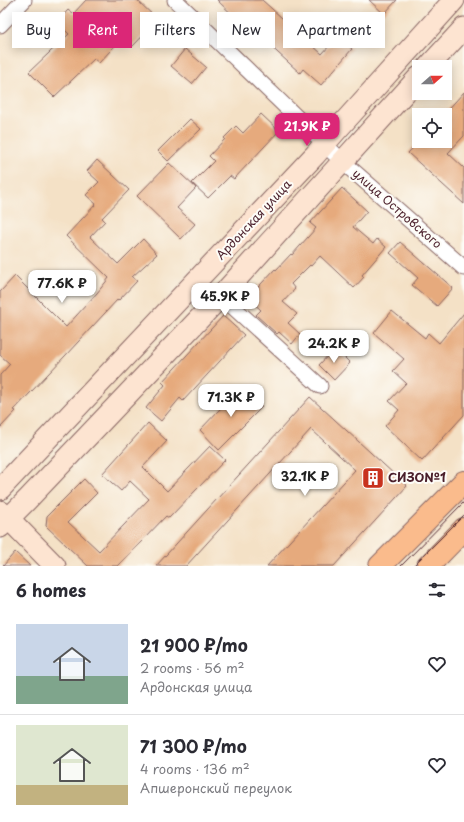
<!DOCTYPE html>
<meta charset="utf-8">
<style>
:root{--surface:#fff;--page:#f7f7f7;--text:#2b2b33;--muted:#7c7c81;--line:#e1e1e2;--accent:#db2777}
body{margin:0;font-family:"Playpen Sans",sans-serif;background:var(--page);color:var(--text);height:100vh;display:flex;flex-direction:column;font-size:15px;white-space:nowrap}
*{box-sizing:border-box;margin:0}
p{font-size:13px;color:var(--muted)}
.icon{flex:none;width:22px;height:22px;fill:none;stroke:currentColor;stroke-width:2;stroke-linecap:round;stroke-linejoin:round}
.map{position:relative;height:566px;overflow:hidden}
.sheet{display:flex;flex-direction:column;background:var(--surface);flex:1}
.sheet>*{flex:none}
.guide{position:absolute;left:12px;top:12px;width:440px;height:36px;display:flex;gap:8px}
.needle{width:26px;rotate:69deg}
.fabs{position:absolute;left:412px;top:60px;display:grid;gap:8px}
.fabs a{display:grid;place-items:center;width:40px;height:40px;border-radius:0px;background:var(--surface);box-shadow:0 2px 10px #0003;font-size:20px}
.price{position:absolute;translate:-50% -34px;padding:0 9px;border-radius:8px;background:#fff;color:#222;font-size:13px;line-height:26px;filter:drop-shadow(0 1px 2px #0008)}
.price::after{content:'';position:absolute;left:50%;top:24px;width:12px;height:9px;margin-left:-6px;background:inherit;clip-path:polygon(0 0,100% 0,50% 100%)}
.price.active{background:var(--accent);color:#fff}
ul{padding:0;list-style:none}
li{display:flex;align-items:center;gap:12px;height:100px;padding:0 16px}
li+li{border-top:1px solid var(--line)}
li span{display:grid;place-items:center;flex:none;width:112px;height:80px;border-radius:0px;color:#555}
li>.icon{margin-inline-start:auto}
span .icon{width:48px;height:48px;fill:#fffc;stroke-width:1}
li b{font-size:17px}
h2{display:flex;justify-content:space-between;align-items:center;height:48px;padding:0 16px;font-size:17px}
.pill{padding:0 14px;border-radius:0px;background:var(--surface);box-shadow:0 2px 10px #0003;font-size:14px;line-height:36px}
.pill.active{background:var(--accent);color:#fff}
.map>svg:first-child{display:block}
.building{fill:#e6aa7d}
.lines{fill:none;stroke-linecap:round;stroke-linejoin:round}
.minor-casing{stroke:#866361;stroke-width:17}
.secondary-casing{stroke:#866361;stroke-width:23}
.primary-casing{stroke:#866361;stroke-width:24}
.minor{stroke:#fff;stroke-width:15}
.secondary{stroke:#fde4d1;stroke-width:21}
.primary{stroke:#fabb8c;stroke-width:22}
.tram{stroke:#4a1f2b;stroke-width:1}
.labels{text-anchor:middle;stroke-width:4;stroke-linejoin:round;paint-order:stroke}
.street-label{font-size:12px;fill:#4a1f2b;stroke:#fdfcf7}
.poi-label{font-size:12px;font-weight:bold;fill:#4a1f2b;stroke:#fdfcf7;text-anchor:start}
</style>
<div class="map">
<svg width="464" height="566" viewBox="0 0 464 566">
<rect width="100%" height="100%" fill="#fdfcf7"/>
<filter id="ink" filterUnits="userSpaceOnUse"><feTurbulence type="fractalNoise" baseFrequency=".025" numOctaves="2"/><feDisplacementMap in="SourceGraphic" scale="8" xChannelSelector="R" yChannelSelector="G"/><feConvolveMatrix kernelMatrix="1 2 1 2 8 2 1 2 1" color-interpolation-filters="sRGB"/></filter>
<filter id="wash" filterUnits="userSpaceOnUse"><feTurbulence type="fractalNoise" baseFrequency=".012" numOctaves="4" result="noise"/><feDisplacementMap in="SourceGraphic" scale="16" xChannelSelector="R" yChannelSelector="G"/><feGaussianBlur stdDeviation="0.9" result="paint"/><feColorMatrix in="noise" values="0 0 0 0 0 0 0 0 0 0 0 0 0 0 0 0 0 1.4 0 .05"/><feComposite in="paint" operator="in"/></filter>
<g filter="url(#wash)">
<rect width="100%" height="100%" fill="#f4e1c6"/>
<g id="blocks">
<!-- building -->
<path class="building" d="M86,0H137L158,20L132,47L122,38L99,63L94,59L54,97L29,72L69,34L57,22L68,10L73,14Z
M217,0H262L322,54L338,36L352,49L321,85L303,69L300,73L243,21L241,23Z
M369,0H397L384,14Z
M185,49L206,67L192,84L171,66Z
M464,92V136L448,153L464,168V204L408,153L419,141H445V113Z
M261,114L279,131L234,179L230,176L208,198L192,183L214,161L209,156L225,139L224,138L236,126L243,133Z
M190,119L201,129L168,161L158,151Z
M97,160L129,190L102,218L105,221L90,237L118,264L143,239L157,254L132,277L137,281L119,300L118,299L65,356L14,410L16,411L0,428V375L10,364L0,355V292L15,276L66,327L97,293L109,278L66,236L96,204L86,195L99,182L87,171Z
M169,163L196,188L177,208L195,224L181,239L137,196Z
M342,188L367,211L353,227L373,244L377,239L386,247L362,275L364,277L354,288L320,256L311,266L310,265L291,284L295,289L283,302L297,314L288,323L300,334L292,344L279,332L277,334L256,315L261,310L248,298L275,269L276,270L291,254L292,255L316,228L310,223Z
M400,242L453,288L437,306L412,285L418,278L390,253Z
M392,311L425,338L428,333L439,343L464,313V415L422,461L385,426L399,410L389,401L406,383L393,371L404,359L374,333Z
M223,316L244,335L183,401L180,398L161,421L146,408L165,385L162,382Z
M335,348L350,363L334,380L319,365Z
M241,387L262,407L219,450L200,430Z
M310,397L407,486L334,566H267L355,470L311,429L186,566H156Z
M148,423L167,441L143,467L167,491L210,446L225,460L169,518L166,516L118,566H88L46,526L47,516L84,479L97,493L68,522L99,551L149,499L130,481L121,491L102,474Z
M15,552L30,566H3Z"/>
</g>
</g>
<g filter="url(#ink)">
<use href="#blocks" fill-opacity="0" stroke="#866361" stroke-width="1"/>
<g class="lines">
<!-- minor casing -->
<g class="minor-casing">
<path id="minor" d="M175,0L343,162L464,268
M0,25L24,0
M221,296L320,386"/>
</g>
<!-- secondary casing -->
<g class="secondary-casing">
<path id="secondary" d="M428,67L464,28
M0,489L315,155L335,132L454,0
M0,511L9,519L55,566
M0,527L27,500L221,296L419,77"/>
</g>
<!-- primary casing -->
<g class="primary-casing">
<path id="primary" d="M380,566L464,482
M428,566L464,529"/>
</g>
<!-- minor -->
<use href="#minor" class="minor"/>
<!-- secondary -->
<use href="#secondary" class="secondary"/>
<!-- primary -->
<use href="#primary" class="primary"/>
<!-- tram -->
<path class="tram" d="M401,566L464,502
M413,566L464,515"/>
</g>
</g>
<!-- icons -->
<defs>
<g id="building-square" transform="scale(1.15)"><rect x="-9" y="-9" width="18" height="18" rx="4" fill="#c8321e" stroke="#fdfcf7"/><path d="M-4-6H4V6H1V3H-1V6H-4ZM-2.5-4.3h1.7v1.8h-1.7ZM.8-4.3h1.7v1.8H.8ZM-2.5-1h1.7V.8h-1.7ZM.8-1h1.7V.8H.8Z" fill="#fff"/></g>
</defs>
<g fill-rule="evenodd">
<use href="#building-square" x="373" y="478"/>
</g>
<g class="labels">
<!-- street labels -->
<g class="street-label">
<text transform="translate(397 209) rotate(41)" y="4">улица Островского</text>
<text transform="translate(254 220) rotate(-47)" y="4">Ардонская улица</text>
</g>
<!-- poi labels -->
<g class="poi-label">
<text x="388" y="482">СИЗО№1</text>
</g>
</g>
</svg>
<div class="fabs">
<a><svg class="needle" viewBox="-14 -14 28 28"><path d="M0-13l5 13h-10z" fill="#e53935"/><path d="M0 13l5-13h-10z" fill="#7c7c81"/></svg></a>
<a><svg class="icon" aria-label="locate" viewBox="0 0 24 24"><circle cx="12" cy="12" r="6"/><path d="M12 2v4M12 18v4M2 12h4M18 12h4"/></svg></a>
</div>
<b class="price active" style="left:307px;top:147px">21.9K ₽</b>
<b class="price" style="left:62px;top:304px">77.6K ₽</b>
<b class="price" style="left:225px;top:317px">45.9K ₽</b>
<b class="price" style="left:334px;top:364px">24.2K ₽</b>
<b class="price" style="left:231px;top:418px">71.3K ₽</b>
<b class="price" style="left:305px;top:497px">32.1K ₽</b>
<div class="guide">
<a class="pill">Buy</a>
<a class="pill active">Rent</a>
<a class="pill">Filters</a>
<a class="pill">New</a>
<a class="pill">Apartment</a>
</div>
</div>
<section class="sheet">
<h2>6 homes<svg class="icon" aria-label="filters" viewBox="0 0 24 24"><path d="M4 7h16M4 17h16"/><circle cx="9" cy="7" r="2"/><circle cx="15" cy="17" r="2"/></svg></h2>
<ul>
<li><span style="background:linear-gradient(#c9d6e8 65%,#7fa58c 0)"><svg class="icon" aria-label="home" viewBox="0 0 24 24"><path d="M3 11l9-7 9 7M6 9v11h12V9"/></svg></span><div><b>21 900 ₽/mo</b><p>2 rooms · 56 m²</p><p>Ардонская улица</p></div><svg class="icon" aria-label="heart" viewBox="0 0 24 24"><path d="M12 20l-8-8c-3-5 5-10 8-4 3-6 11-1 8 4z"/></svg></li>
<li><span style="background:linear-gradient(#dfe7d0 75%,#c2b280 0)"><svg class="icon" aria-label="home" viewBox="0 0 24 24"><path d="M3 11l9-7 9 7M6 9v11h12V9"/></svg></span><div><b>71 300 ₽/mo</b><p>4 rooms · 136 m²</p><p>Апшеронский переулок</p></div><svg class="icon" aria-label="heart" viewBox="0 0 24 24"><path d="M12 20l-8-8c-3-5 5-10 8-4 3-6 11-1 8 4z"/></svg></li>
</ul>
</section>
